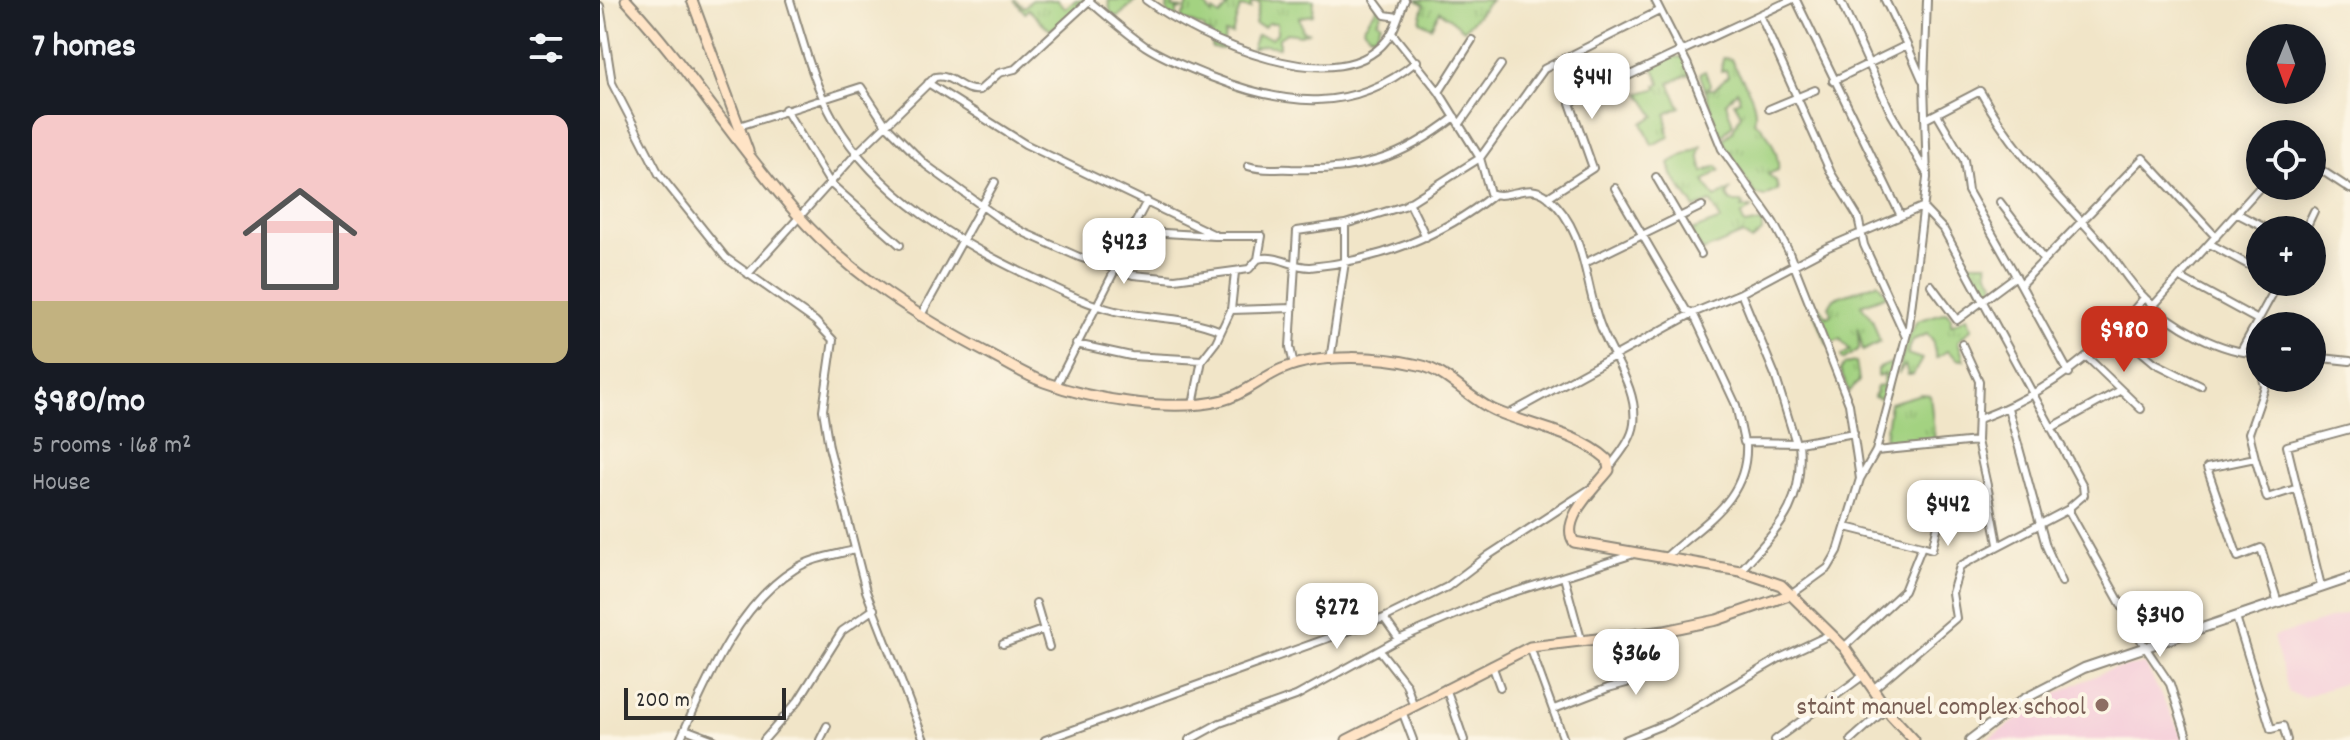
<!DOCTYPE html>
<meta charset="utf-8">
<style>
:root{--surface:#171b24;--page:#242831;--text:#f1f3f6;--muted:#9ea1a6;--accent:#c8321e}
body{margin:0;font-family:Dekko,sans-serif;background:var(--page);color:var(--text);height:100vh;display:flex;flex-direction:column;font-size:30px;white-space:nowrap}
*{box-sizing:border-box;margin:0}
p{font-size:26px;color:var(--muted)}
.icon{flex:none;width:44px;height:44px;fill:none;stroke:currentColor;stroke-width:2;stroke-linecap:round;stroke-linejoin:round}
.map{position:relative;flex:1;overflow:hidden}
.drawer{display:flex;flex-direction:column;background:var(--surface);width:600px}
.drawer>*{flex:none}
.needle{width:52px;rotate:181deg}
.fabs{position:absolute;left:1646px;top:24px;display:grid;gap:16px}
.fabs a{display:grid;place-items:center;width:80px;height:80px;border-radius:50%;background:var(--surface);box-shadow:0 4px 20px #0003;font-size:40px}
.scale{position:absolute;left:24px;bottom:20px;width:162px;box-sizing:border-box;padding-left:8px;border:4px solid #2b2b2b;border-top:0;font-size:22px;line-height:28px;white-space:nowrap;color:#2b2b2b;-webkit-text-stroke:6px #fcf5e5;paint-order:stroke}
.price{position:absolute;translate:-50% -68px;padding:0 18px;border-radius:16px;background:#fff;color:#222;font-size:26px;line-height:52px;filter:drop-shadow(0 2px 4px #0008)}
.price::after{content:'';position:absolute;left:50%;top:48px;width:24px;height:18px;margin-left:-12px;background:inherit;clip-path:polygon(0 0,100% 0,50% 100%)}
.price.active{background:var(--accent);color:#fff}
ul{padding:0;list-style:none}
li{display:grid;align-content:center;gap:16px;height:424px;padding:0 32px}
li span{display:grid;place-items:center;height:248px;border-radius:16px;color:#555}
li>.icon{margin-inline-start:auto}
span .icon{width:144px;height:144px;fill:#fffc;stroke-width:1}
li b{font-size:34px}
h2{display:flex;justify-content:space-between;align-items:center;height:96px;padding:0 32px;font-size:34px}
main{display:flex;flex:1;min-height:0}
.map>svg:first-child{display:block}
.built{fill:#f5cfda}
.grass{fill:url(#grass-tufts);stroke:#677e56;stroke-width:2}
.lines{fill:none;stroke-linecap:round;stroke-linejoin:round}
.minor-casing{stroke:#8e887a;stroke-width:10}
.tertiary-casing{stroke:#8e887a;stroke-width:12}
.secondary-casing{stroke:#8e887a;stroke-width:13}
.minor{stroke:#fff;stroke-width:6}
.tertiary{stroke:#fff;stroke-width:8}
.secondary{stroke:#ffe4c6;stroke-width:9}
.education-dot{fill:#8d6e63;stroke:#fcf5e5;stroke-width:3}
.labels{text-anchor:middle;stroke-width:8;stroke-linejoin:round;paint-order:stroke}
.education-label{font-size:26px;fill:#785e54;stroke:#fcf5e5;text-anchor:end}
</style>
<main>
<section class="drawer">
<h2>7 homes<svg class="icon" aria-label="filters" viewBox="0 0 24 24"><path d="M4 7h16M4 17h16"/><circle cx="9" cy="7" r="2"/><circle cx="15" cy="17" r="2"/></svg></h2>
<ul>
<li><span style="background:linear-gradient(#f6c9c9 75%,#c2b280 0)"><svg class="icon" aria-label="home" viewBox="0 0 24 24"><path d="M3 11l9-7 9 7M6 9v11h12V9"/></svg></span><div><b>$980/mo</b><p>5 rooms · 168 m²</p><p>House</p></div></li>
</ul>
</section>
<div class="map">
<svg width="1750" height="740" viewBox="0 0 1750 740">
<defs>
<pattern id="grass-tufts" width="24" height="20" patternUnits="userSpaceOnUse" patternTransform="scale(2)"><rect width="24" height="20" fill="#a3d281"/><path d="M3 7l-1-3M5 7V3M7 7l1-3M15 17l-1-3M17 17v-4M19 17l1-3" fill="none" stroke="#8cb470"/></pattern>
</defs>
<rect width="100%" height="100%" fill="#fcf5e5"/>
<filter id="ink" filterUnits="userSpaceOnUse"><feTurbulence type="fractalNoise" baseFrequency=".0125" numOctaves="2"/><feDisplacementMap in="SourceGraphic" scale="16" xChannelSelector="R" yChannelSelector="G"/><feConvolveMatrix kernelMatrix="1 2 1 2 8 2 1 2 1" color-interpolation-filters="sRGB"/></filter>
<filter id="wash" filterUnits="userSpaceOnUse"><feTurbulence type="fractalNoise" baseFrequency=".006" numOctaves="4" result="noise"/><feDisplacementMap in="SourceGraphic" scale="32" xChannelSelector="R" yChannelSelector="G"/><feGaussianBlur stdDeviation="1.8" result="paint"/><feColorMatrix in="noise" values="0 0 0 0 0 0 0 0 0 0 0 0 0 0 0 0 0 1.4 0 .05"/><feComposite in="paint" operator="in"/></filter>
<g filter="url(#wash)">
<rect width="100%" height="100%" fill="#f1e5c8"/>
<!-- built -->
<path class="built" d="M1750,612V681L1704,697L1689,693L1673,637Z
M1545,664L1584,740H1386L1465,689L1511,669Z"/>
<!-- grass -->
<path class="grass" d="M414,0L424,7L432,0H457L465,8L476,0H485L478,13L450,30L428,9L425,13Z
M508,0H536L518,17L511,14Z
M568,0H602L612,15L613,11L620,16L628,7L610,0H651V9L640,7L632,34L625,33L623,49L612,48V35L604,32L605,28L581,19L588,5L584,0L574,3L572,8L583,9L577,10V18L572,20L567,12Z
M654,0H714L713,15L699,17L703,31L708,32L701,35L687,33L679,38V47L664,45L652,49L657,35L672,38L677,33V23H668L664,27L655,24L660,3H653Z
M817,0H891L864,30L840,11L831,27L820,21L824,5Z
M778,6L784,8L777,21L781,23L776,35H770L763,28Z
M1072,57H1084L1092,73L1069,83L1080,107L1066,114L1069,137L1052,145L1042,123L1055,116L1040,93L1058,88L1056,85L1061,84L1053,67Z
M1123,58L1131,59C1140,78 1160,100 1154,122C1167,127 1180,156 1178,170L1168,174L1176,181L1178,190L1164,197L1155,194L1122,140L1132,132L1141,114L1134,102L1140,100L1137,90L1126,103L1133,124L1123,135L1119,134L1100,74L1105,71L1110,85L1106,89H1114L1128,76L1126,70L1121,71Z
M1102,146L1099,155L1103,172L1117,166L1120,170L1104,181L1115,198L1130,190L1127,196L1131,202H1141L1144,204L1142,208H1152L1141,216L1145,225L1162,222V232L1151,241L1143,234L1103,251L1091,234V231L1121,220L1111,202L1095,208L1072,175L1069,163Z
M1365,263H1387L1388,273L1394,281L1393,289L1384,294Z
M1278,283L1287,295L1261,305L1272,319L1280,342L1263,351L1258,329L1259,349L1243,360L1241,356L1250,350L1240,339L1227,344L1214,311L1218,305L1227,317L1231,315L1229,306L1234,298Z
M1346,312L1351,317V325L1367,317L1372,328L1358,341L1364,360H1359L1347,351L1336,358L1332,339L1327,334L1313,340L1307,354L1322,359L1313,375H1308L1305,365L1298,374L1306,341L1317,321Z
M1256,362L1259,381L1249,392L1240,370L1245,364Z
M1291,363L1294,373L1290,374L1288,391L1282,400L1274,397L1277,387L1283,386L1285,374L1277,376V369Z
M1321,394L1330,395L1335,441L1284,443L1290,403Z"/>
</g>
<g filter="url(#ink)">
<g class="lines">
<!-- minor casing -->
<g class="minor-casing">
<path id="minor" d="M190,0C202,39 214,85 234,120C278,196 358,243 436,279C461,291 487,304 515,311C551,319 586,316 621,331
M488,0C506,15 525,32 545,46C565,59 589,68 611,77C685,106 752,115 817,61
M546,0C597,38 744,108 791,34C797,24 800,11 805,0
M774,0L785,15L798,17
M1055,0L1087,63L1122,149L1173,222L1188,250L1249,404L1260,479
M1196,0L1300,214
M1240,0L1291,113L1327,174
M1285,0L1307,45
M0,6L12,83L59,174L126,258L215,321L233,340L223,410L229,447L266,591L324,740
M1160,15L1231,173L1258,217L1264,245L1305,335
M792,33L839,92L880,158L890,193C909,201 928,180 948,197C989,232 983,287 1003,332C1015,361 1038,391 1034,424C1032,440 1019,454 1010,467
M1233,81L1307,45L1322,79
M839,92L872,40
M185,109L230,183L300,245
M1169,109L1215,90
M1337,114L1364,160L1368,191L1416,276
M1326,119L1380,91C1414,153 1457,193 1503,245C1518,262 1529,283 1545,298C1573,327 1620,352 1660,354
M859,125L901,65
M139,126L261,87L286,125L326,165L400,219L425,233L479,257L533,275L575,279L649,269L658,259L662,236H617L425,144L328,83
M1712,164L1750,189
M648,166C663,171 676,168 691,169C759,172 801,159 855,117
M1056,177L1101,254
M1015,188L1086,310L1093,313L1136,405L1144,442L1199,443
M948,197L993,168L970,103L1191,0
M809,202L826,237
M1400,202L1444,260
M1638,214L1669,230
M745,224L804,206L880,158L944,69L1059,11
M1705,230L1714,211
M531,231L547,201
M1610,244L1660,271
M658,259C679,254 690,267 710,267C776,261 841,237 893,195
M985,263L1102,206
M148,274L256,154L335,77C352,73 362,93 380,90L399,73L415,69L490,0
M1579,277L1658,320
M1421,284L1543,158L1616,237
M1331,285L1357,320L1416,276L1469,373
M1554,305L1661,186
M631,310L693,308
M320,317L395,182
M1517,331L1555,363L1601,386
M476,344L531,356L602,360
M1641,351L1679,282
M1712,357L1750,361
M1488,358L1541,409
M1660,359V367
M694,365L690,347L697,231L745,224V262L730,360
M1663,378L1665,387L1649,433L1655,458L1607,468L1638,557L1661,548L1678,603
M456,386L515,270L531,231L615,236
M593,405L602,360L616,342L631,310L635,272
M1408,408L1446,546L1462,582
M907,415L1093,313L1141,293
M1379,419C1446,394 1499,353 1544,298
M1451,428L1519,391
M1196,443L1175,375L1141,293L1226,248L1322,207L1344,230L1483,486L1484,495L1470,507V513L1545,647L1570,684L1588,740
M1276,451L1377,441
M1655,458L1667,498L1695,489
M1388,490L1398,544
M1246,527L1322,546
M1067,556C1104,522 1149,500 1146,443
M1140,571C1178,528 1205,506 1199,443L1254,433
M964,577L981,639
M1721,586L1687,446L1750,429
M1192,594L1228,568L1238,551L1260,479L1276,451L1309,326L1327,178L1324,83L1327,0
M436,603L449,647
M1636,617L1671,729L1683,726L1687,740
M784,618L799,639
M403,644L445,629
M930,647L964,740
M1244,647L1304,591L1322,546L1332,549L1345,497L1388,490L1377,441L1379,381L1362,344
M781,652L806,684L813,704
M892,665L900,687
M846,688L864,740
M1273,689L1356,618L1352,593L1360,566L1469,509
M954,709L1008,688L1045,678L1033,636
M802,711L813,740
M85,729L114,740
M80,740C106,682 138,604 195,569C212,558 235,555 254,550
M164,740L198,701L242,631L274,609
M220,740L227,726
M445,740L784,618L847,587L889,555L990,489
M589,740L620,723L696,696L799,639L892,599L1034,554
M1025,740L1070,722L1180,658L1231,634
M1175,740L1264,675
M1251,740L1286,709"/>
</g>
<!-- tertiary casing -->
<g class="tertiary-casing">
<path id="tertiary" d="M1370,740L1424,699L1484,668L1750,578"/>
</g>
<!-- secondary casing -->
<g class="secondary-casing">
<path id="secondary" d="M26,0C88,67 136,145 196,213C249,274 320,318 391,355C408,364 425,375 444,382C492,400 574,413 623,400C645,394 661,378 682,369C721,353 779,356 819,365C848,371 869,400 896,411C931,426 978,433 1007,459L1009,470C997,486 959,520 974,542L1140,571L1181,585L1244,647L1291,715L1314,740
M92,0L148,151
M747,740L930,647L1064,631L1117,620L1192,594"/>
</g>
<!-- minor -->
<use href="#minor" class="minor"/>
<!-- tertiary -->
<use href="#tertiary" class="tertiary"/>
<!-- secondary -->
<use href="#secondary" class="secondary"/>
</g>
</g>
<!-- markers -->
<circle class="education-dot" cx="1502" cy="705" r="8"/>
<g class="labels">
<!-- education labels -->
<g class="education-label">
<text x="1486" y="714">staint manuel complex school</text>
</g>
</g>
</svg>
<div class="fabs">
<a><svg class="needle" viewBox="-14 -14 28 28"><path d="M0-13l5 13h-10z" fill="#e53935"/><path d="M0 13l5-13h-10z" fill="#9ea1a6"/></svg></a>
<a><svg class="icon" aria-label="locate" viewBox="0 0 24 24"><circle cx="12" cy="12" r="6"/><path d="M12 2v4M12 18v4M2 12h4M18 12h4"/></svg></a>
<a>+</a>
<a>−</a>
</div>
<div class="scale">200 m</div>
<b class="price" style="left:992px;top:121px">$441</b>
<b class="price" style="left:524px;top:286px">$423</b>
<b class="price active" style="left:1524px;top:374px">$980</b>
<b class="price" style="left:1348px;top:548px">$442</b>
<b class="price" style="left:737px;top:651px">$272</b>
<b class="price" style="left:1560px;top:659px">$340</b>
<b class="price" style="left:1036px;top:697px">$366</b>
</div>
</main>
